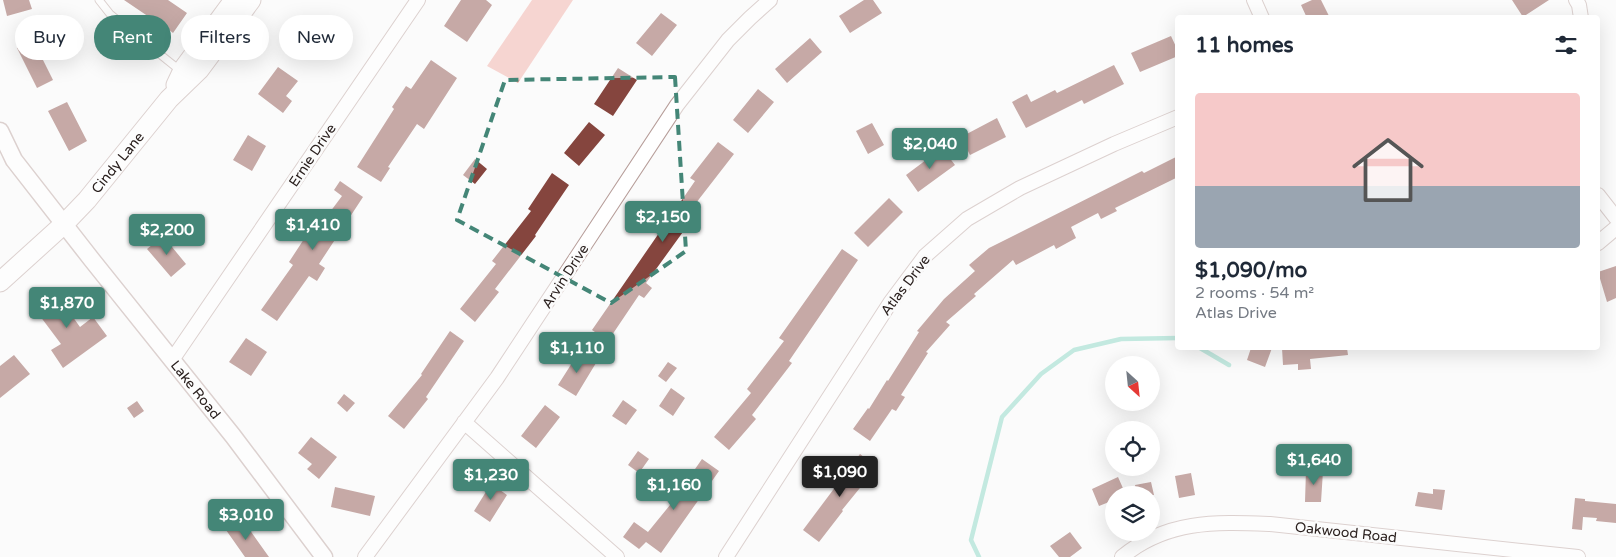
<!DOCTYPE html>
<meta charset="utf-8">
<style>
:root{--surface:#fff;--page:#f6f6f7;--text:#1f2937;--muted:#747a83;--accent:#448677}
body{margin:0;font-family:"Varela Round",sans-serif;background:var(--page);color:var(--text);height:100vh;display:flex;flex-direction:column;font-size:19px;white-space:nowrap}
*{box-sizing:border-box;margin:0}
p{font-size:16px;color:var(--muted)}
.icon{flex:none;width:28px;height:28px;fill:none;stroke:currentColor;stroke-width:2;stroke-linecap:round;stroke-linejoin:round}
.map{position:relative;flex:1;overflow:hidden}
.side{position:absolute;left:1175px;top:15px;width:425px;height:335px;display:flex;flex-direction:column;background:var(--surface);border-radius:5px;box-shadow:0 5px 20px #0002}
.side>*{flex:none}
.hud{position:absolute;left:15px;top:15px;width:475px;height:45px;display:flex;gap:10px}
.needle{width:32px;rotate:153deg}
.controls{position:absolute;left:1105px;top:356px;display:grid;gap:10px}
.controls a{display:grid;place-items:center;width:55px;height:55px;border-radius:50%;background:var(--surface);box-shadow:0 5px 20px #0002;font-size:25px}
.price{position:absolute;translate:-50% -42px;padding:0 11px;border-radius:5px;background:var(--accent);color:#fff;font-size:16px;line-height:32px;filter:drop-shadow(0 1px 2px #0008)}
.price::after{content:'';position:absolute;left:50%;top:30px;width:15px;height:11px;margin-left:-8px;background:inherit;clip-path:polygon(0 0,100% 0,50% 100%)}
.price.on{background:#222;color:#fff}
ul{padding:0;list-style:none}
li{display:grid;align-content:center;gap:10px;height:265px;padding:0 20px}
li span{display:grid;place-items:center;height:155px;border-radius:5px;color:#555}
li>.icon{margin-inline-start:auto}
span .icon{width:90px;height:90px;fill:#fffc;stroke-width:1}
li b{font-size:21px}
h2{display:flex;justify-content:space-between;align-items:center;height:60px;padding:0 20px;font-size:21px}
.tag{padding:0 18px;border-radius:22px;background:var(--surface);box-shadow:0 5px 20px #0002;font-size:18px;line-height:45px}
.tag.on{background:var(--accent);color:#fff}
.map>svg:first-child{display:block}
.forest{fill:#f0a69d}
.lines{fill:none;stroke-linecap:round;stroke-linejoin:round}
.stream{stroke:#7ed3be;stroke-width:4.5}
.building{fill:#85453e}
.service-casing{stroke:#b79e9a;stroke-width:9}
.minor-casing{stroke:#b79e9a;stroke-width:16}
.tertiary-casing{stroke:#b79e9a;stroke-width:19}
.secondary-casing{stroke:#b79e9a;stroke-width:21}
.service{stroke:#fff;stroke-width:7}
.minor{stroke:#fff;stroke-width:14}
.tertiary{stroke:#fff;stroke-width:16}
.secondary{stroke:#fff;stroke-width:19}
.marked{fill:none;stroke:#448677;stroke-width:4;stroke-dasharray:10 6;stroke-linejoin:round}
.labels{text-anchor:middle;stroke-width:5;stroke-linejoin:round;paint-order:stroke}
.street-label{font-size:14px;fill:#2b211f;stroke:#fbfbfb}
</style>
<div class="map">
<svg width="1616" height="557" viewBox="0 0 1616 557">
<rect width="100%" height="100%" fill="#fbfbfb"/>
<!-- forest -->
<path class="forest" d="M532,0H573L518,83L487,66Z"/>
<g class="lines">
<!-- stream -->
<path class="stream" d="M1200,348L1229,365
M979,557L971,540L1002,417L1041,374L1074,350L1121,339L1178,338"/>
</g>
<!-- building -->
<path class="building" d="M3,0H29L32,9L7,16Z
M124,0H168L187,13L173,33L168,29L165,34L152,25L155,21Z
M461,0H486L492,5L467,42L444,26Z
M864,0H873L882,13L850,33L839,16Z
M1312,0H1321L1330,18H1307L1301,5Z
M1512,0H1549L1523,17Z
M661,13L677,25L652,56L636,43Z
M1171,36L1178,51V56L1140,72L1131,53Z
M810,38L822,52L787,83L775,69Z
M33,40L53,80L37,88L17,48Z
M431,60L457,78L424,129L417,124L388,167L390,168L381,182L357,167L394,109L392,107L406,86L411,89Z
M1114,65L1124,84L1084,104L1082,100L1026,128L1012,102L1027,94L1031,102L1055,90L1057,93Z
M278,67L298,81L286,96L292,101L283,113L258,94Z
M618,68L637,80L613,116L594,104Z
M758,89L774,102L748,133L733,120Z
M67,102L87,141L69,151L48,111Z
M997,118L1006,137L970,155L961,137Z
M589,122L605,135L579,166L564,153Z
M872,123L884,145L868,154L856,131Z
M248,135L266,146L252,171L233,160Z
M718,142L734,154L696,203L701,207L646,283L652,288L644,298L639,295L608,341L592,330L695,181L690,178Z
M942,148L955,165L918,192L906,175Z
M1178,156V177L1115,208L1117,211L1101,219L1098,213L1071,227L1076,238L1056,249L1054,245L1016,265L1013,260L974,294L976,296L946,322L950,325L926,352L928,353L901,395L905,397L896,411L892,409L870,441L853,429L868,408L869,409L887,380L888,381L919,332L917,331L944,299L975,271L969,265L989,248L1142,171L1144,173Z
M475,159L487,169L475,184L463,175Z
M552,173L569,185L535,235L536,236L495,289L499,292L475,322L460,309L496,264L492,261L531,211L528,209Z
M340,181L363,197L319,264L325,268L317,281L309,276L277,321L261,310L293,265L289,262L321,213L327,216L342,196L334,190Z
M889,198L903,212L868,247L854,233Z
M163,236L186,264L171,277L147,249Z
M842,249L858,260L789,361L792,363L752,415L756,419L729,450L714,437L751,393L747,389L784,341L779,338Z
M1616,266V298L1607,302L1598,272Z
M52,288L80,327L93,317L107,336L63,368L51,350L61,344L31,304Z
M450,331L464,341L426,397L428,399L404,429L388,416L422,375L421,374Z
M246,338L267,352L251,376L229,362Z
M1251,348H1272L1265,367L1247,360Z
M1282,348H1347L1348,355L1310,359L1311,369L1298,370V364L1283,365Z
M579,352L596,363L576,396L558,385Z
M14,355L30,374L0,398V366Z
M668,362L677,368L666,382L658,376Z
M671,388L685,398L673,416L659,406Z
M344,394L355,403L347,412L337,403Z
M623,400L637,410L626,425L612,416Z
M137,401L144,411L134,418L127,408Z
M545,405L560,417L536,448L521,436Z
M311,437L337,457L319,479L307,469L312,464L298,453Z
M638,451L649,459L639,473L628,465Z
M860,454L877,467L842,510L843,511L819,542L803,530Z
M702,459L719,471L661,553L646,542L639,549L623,537L634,522L648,532L670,505Z
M1306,470L1323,471L1321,502H1305Z
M1191,473L1195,495L1179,498L1175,476Z
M1118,477L1126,495H1114V500L1099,506L1092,489Z
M494,479L503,485L500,490L507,495L490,522L474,511Z
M1151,482L1154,495H1137L1135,485Z
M335,487L375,496L370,516L331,507Z
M1433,489L1445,490L1442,510L1415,506L1418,492L1433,494Z
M1575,498L1585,499V501L1616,504V523L1596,521L1597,518L1583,517L1582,530L1572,529Z
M242,519L269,557H245L226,530Z
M1070,532L1082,548L1070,557H1059L1050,546Z"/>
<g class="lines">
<!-- service casing -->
<g class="service-casing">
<path id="service" d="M99,0L110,14L182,72"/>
</g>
<!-- minor casing -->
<g class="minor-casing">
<path id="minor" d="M1254,0L1262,18
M1576,0L1579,5L1581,18
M1598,195L1616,218
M1598,243L1616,228
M172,360L418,0
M464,422L617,557
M365,557L497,378L677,105L728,40L750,18L770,0
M726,557L890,303L925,256L967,219L1020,188L1114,144L1178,117
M1122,557C1167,520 1215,522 1270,524L1578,557"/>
</g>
<!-- tertiary casing -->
<g class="tertiary-casing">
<g id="tertiary">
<path id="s1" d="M0,131L14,160L92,260L233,436L324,557"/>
</g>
</g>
<!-- secondary casing -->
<g class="secondary-casing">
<g id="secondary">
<path d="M176,85L184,68L234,0"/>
<path id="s2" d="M0,282L64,224L87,200L169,99L199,70L251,0"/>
</g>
</g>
<!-- service -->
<use href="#service" class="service"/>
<!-- minor -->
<use href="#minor" class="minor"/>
<!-- tertiary -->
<use href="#tertiary" class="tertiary"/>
<!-- secondary -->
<use href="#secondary" class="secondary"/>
</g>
<!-- marked area -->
<path d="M0 0H1616V557H0ZM675,77L686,251L611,303L457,220L505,80Z" fill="#fbfbfb" fill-opacity=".55" fill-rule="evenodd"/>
<path class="marked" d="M675,77L686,251L611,303L457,220L505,80Z"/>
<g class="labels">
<!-- street labels -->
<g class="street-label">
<text transform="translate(312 155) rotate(-56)" y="5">Ernie Drive</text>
<text dy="5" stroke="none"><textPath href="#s2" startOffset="168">Cindy Lane</textPath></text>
<text transform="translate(565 276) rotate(-57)" y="5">Arvin Drive</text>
<text transform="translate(905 285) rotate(-53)" y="5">Atlas Drive</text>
<text dy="5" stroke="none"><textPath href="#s1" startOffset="325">Lake Road</textPath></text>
<text transform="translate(1346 532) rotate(6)" y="5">Oakwood Road</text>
</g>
</g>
</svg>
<div class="controls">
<a><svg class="needle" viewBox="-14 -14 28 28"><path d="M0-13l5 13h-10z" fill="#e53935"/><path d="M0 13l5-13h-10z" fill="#747a83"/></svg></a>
<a><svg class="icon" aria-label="locate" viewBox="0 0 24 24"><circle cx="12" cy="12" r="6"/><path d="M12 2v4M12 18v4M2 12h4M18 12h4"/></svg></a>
<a><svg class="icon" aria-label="layers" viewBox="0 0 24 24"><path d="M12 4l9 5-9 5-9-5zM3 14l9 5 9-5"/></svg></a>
</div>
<b class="price" style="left:930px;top:170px">$2,040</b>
<b class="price" style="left:663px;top:243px">$2,150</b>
<b class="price" style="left:313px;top:251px">$1,410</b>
<b class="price" style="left:167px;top:256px">$2,200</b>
<b class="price" style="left:67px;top:329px">$1,870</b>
<b class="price" style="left:577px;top:374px">$1,110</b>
<b class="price" style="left:1314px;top:486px">$1,640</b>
<b class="price on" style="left:840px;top:498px">$1,090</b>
<b class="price" style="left:491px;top:501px">$1,230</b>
<b class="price" style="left:674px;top:511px">$1,160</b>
<b class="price" style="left:246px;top:541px">$3,010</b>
<div class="hud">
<a class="tag">Buy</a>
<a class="tag on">Rent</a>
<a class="tag">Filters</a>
<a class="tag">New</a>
</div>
<section class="side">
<h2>11 homes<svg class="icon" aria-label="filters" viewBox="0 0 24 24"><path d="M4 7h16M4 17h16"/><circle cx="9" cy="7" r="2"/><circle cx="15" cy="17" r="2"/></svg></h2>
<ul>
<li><span style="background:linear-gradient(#f6c9c9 60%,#9aa5b1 0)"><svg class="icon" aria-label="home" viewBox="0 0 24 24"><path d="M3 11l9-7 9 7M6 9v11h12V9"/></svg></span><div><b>$1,090/mo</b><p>2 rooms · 54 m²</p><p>Atlas Drive</p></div></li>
</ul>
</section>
</div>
